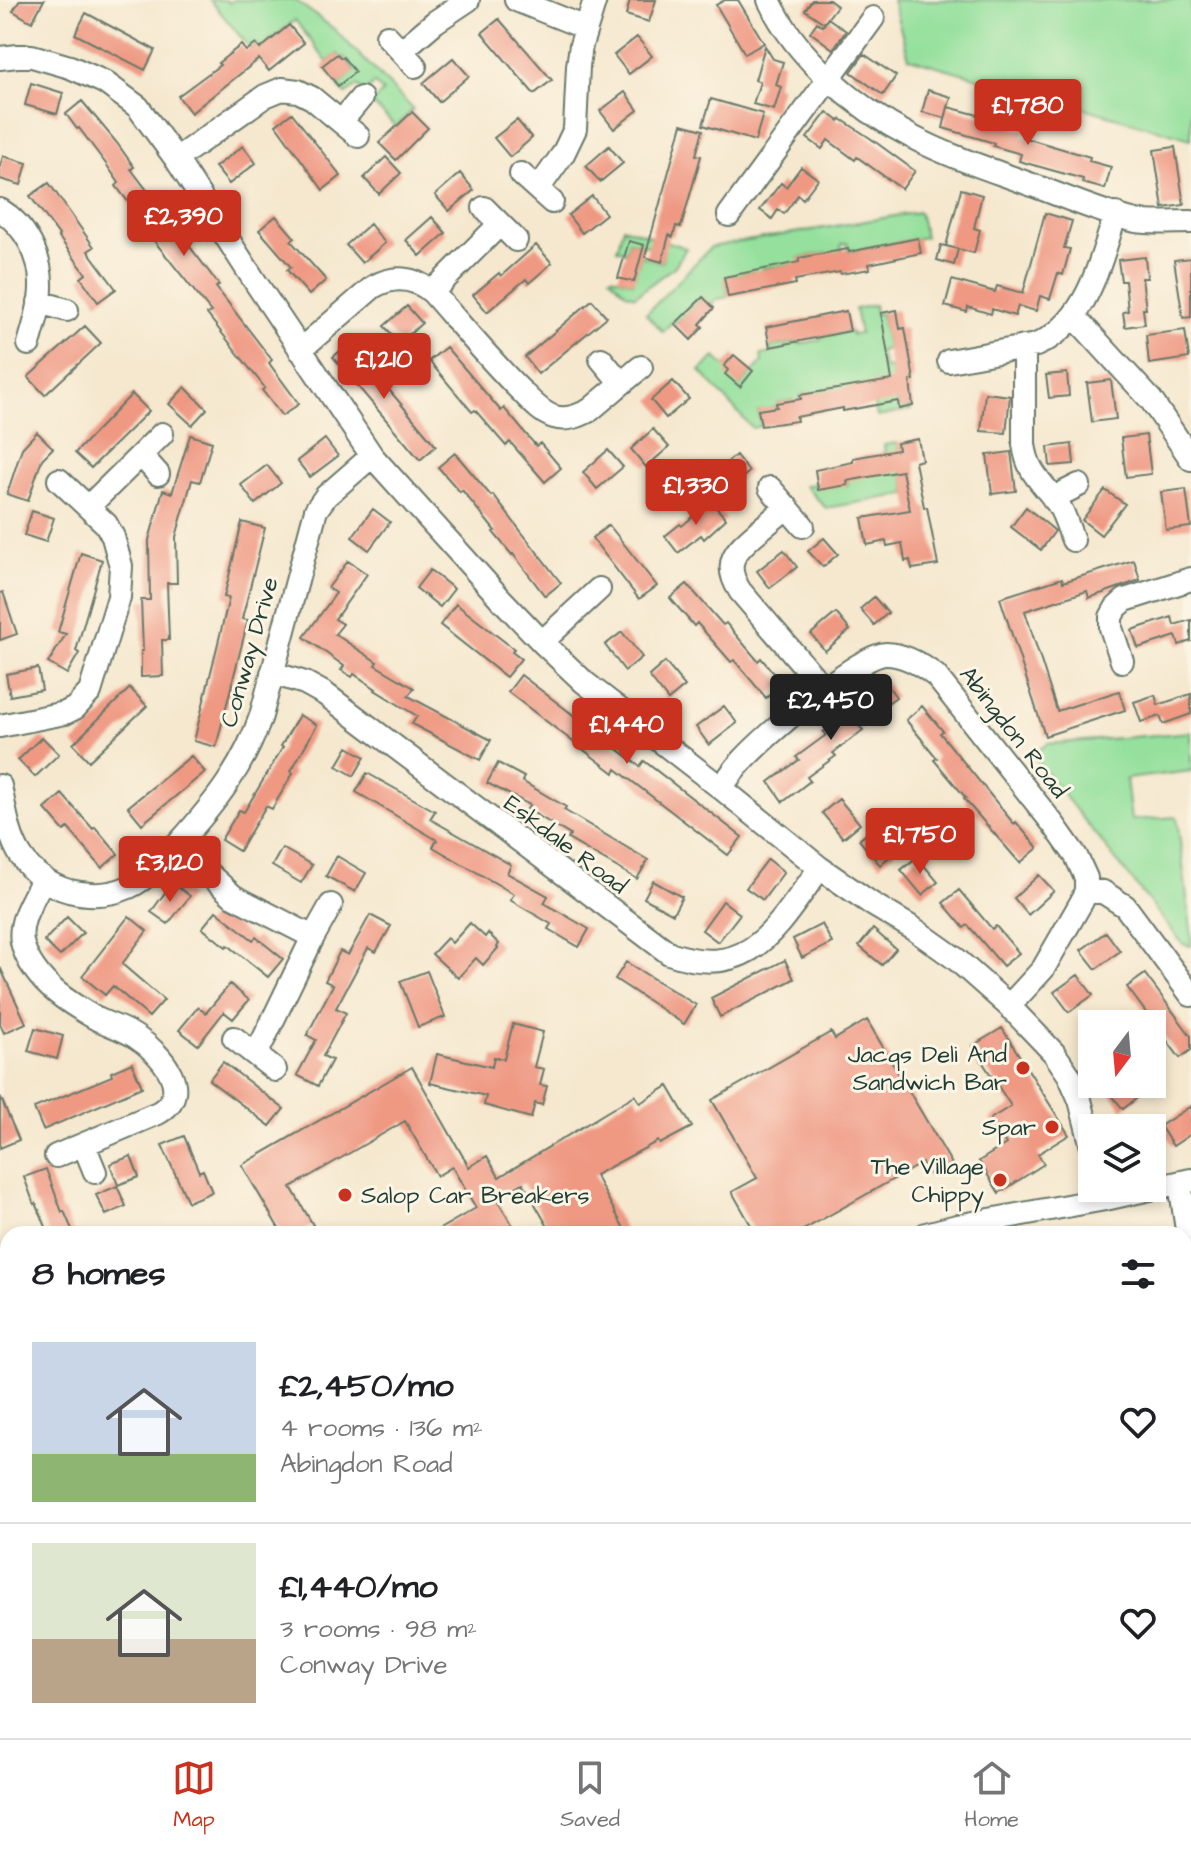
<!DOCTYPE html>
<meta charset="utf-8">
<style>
:root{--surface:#fff;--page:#f6f6f6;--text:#202124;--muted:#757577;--line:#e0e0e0;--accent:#c8321e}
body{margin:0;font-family:"Architects Daughter",sans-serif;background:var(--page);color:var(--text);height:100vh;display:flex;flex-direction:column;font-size:30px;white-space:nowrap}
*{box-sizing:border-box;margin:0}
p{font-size:26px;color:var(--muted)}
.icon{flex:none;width:44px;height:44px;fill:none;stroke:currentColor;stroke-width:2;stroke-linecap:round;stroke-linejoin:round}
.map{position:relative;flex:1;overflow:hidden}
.side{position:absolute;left:0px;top:1226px;width:1192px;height:512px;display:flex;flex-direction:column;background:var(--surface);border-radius:24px 24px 0 0;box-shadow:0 4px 12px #0003}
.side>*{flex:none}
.needle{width:52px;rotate:196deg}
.fabs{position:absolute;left:1078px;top:1010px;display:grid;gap:16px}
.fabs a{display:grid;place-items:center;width:88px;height:88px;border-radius:0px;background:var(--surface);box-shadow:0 4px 12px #0003;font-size:40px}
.price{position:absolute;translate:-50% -68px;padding:0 18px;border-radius:8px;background:var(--accent);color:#fff;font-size:26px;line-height:52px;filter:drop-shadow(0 2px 4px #0008)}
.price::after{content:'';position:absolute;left:50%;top:48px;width:24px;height:18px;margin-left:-12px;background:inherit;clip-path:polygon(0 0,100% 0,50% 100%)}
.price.active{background:#222;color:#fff}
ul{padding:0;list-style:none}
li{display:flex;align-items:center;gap:24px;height:200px;padding:0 32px}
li+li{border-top:2px solid var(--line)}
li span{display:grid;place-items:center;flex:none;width:224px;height:160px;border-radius:0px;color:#555}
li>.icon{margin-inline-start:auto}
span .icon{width:96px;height:96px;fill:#fffc;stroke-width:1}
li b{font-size:34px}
h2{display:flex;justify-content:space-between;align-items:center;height:96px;padding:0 32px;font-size:34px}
.tabs{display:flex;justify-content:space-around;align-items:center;height:112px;border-top:2px solid var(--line);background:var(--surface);font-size:22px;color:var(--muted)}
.tabs a{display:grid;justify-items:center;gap:4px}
.tabs .active{color:var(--accent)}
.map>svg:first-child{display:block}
.green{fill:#94e09c;stroke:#5a8e68;stroke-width:2}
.building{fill:#ef9983}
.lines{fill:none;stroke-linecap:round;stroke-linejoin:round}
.minor-casing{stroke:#6a796a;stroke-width:26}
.minor{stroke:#fff;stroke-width:22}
.poi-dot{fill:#c8321e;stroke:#fcf5e5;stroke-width:3}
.labels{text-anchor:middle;stroke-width:6;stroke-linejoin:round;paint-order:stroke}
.street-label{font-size:24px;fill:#1f3d34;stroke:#fcf5e5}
.poi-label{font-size:24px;fill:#1f3d34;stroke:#fcf5e5;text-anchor:end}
</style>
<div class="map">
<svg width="1191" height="1738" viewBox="0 0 1191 1738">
<rect width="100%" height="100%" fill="#fcf5e5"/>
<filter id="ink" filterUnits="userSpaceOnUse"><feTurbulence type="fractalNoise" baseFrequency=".0125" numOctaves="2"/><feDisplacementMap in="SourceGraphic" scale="16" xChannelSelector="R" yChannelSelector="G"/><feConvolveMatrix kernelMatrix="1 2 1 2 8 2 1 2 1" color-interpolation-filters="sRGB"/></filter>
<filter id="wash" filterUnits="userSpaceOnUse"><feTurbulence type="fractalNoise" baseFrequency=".006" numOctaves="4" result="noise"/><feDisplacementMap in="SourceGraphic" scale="32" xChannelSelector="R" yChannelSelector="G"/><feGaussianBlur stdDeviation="1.8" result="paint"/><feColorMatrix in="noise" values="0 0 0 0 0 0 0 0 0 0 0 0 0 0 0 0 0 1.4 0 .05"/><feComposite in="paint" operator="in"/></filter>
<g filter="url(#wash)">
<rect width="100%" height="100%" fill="#f5e8cf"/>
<!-- green -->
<path class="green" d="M210,0H226L229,3L233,0H295L334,29L413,109L396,127L372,103L383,92L374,83L365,93L357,86L346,94L338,86L355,71L344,57L341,58L338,54L327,62L295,20L260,49L256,44L250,48Z
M892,0H1191V139L909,58Z
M919,212L925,237L849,252L847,243L841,244L842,253L832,271L828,253L799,258L802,278L792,264L762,268L766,288L754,271L725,277L728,297L717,299L711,305L702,298L675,324L672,322L663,332L646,314L711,247Z
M623,227L686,248L675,266L635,296L626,293L610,277L612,276L633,282L641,256L662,262L664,250L629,241L626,252L617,249Z
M874,305L875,314L881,313L887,349L880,351L884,368L890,367L899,408L911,407V410L877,417L871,385L800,395L804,414L796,415L793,400L777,403V407L758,411L761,426L752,428L700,371L715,357L729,370L740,386L762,362L761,355L771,353L770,347L800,342V344L820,340V337L850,331L852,335L860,334L855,309Z
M897,443L907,494L826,508L805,486L817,483L848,485L845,465L886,473L882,453L885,452L884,445Z
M1191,732V771L1126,779L1131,820L1177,817L1191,930V946L1183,944L1032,755L1047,744Z"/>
<g id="blocks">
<!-- building -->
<path class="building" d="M20,0H44L32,22L13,11Z
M630,0H656L649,22L626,15Z
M725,0H738L764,43L745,54L716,5Z
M812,0H829L837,6L824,23L805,10Z
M86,13L155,50L145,70L75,34Z
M828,18L846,31L833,49L810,32L817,22L823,26Z
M499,19L552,80L534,94L482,33Z
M289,25L304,43L269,71L259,59L191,113L178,96L220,65L218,63L241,45L246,51L256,44L260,49Z
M637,37L652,56L629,74L614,55Z
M765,46L773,59L783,62L776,85L781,87L774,110L753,104L760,82L755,80Z
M337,54L341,58L343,57L355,72L338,86L322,66Z
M864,54L896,76L883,95L851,72Z
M453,58L469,76L439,102L423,83Z
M31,83L63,93L57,114L25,105Z
M928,90L951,97L945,118L922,112Z
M625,92L638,110L614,129L600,111Z
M711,99L763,114L755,141L703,125Z
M82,101L117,143L134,167L131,169L219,285L216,287L272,360L269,363L299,404L282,416L262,390L265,388L207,314L211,312L143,227L146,225L116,186L119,183L106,164L79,128L77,129L66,114Z
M948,107L1001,121V124L1024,130L1022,137L1090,157L1089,161L1111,167L1105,189L1082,183L1083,179L1019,161L1021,154L993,146L994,143L943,128Z
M412,112L428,128L396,160L379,143Z
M827,112L839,121L841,119L870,138L915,171L902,189L857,157L855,160L828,140L822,149L807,138Z
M292,113L341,176L323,190L276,125Z
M517,120L532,138L510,157L494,138Z
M682,124L703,130L696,155L701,156L681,227L676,226L673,237L669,235L662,262L645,257Z
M243,146L256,163L229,184L215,167Z
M609,146L623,163L600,182L586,166Z
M1175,147L1184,205L1163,208L1154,150Z
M3,156L27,163L21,185L0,179V167Z
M386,157L401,173L379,194L364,178Z
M801,167L818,179L803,199L798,195L784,214L778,210L772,219L760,210L781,183L786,187Z
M460,173L474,190L449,211L435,195Z
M49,183L94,247L88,251L116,289L98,302L81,278L86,274L58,236L59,235L30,196Z
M961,189L982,195L974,228L980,230L974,253L946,246Z
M592,196L606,214L582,233L568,215Z
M1045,213L1072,221L1064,248L1070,249L1063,275L1058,273L1050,299L1040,296L1036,311L1018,306L1015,316L992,309L991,314L968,307L967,312L945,306L952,280L995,292L997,286L1023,293Z
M276,216L295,238L291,241L326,280L309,295L287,270L291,267L259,230Z
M432,217L446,233L420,256L406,240Z
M370,224L385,243L362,263L346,245Z
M918,238L921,253L869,264L870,269L841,274L840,272L795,280L796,284L728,297L724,277L799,262V258L848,249L849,252Z
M629,241L644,245L634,282L618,278Z
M536,245L552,263L529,283L526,279L487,312L473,295L499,273L501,276Z
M941,245L958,249L954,265L937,260Z
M1145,257L1147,278H1142L1146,309H1143L1145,324L1125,327L1123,312L1128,311L1125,281H1121L1118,260Z
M1191,258V317L1183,318L1174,260Z
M703,297L714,308L700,324L703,327L691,340L675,324Z
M592,300L607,317L538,374L525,357Z
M407,306L422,323L400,343L384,326Z
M897,310L900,329L905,328L914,380L910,381L913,406L899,409L898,401L843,411V408L796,417L797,421L761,426L758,410L777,407L776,403L801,399L800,395L892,380L881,313Z
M846,311L850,331L770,347L766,327Z
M85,326L101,343L45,395L28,377Z
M1185,330L1189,358L1149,364L1146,335Z
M350,343L436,446L420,460L333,357Z
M446,347L501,411L504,408L536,446L540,443L561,468L545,482L510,442L506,446L475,410L472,412L429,361Z
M734,355L753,371L740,387L725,374L728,370L724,366Z
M1067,373L1069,396L1049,398L1046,375Z
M1111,380L1116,419L1092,422L1087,383Z
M673,381L689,399L666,418L651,400Z
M185,387L207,409L192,425L169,404Z
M985,393L1010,396L1006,433L981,431Z
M132,394L149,411L91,468L75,453Z
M653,429L669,447L646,467L631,449Z
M37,432L53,448L42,459L28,501L7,494L22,448Z
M190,435L212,442L200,482L192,480L176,537L177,583H167L169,640H162L163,676L141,677V651H143L141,600H150L149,540L163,490L172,493Z
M1146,435L1151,474L1126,477L1121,438Z
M325,439L338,456L310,477L297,461Z
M918,439L922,460L915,462L924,507H927L938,565L912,569L910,560L905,561L902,543L887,546L886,541L867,545L862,518L910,510L902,471L847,481L848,485L818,490L815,470L853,462V458L898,450L897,443Z
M1072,444L1074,464L1050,466L1048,447Z
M608,450L623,467L597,489L583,472Z
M1011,452L1016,491L992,494L987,455Z
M455,453L491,496L493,495L561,583L545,596L513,554L512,555L493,532L495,531L462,490L460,492L438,467Z
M736,455L749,472L726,491L712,475Z
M267,465L281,483L255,504L241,485Z
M1186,489L1191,527L1166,530L1161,492Z
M1105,490L1125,504L1101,535L1082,520Z
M711,501L726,519L704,539L701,535L678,553L665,536L680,524L682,526Z
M1026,507L1055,531L1041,550L1011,527Z
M373,509L390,522L369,550L352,537Z
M32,511L54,518L46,542L24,535Z
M242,522L265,528L242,619L248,620L216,747L194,741L229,598L224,597Z
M609,525L657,586L639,599L592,538Z
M824,538L838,554L823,567L808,551Z
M784,550L797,567L770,588L757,571Z
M81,553L102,560L76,651L79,653L67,674L48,663L66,634L58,632Z
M1134,560L1140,580L1089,598L1087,591L1025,611L1057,711L1119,691L1125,710L1045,736L1000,598L1062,578L1063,582Z
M348,561L367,574L335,619L343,624L335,634L377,662L375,665L414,688L408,696L491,740L480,760L412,724L417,716L375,690L376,689L354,674L352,677L341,670L344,666L304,637L336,593L328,588Z
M430,570L454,589L440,607L416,588Z
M687,584L723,625L726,623L758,661L761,658L783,684L766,698L734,660L731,662L697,623L694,626L670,598Z
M3,592L17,634L0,640V593Z
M874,597L888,613L874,625L860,609Z
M456,604L514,649L512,652L521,659L506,677L440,625Z
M836,613L850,630L825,651L811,634Z
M1172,617L1174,625L1191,620V641L1179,645L1176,636L1138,648L1132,630Z
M622,632L642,657L625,671L605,645Z
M665,662L685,686L668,700L649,676Z
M38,668L42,690L10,696L6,674Z
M521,675L640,766L644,761L742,837L728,855L616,769L614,773L508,692Z
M883,679L896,697L858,725L863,730L833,753L836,756L807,777L810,781L783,802L769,782L799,760L796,757L826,735L823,732L858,705L855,701Z
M130,688L147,706L89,761L73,744Z
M1191,694V714L1163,724L1160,716L1141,722L1134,702L1155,695L1158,705Z
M724,706L737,723L709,745L696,727Z
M922,706L943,731L940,733L1014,824L1016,822L1038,848L1020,863L964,799L966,798L934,760L937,758L906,720Z
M299,715L317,725L291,771L293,773L272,809L266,806L239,851L221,840L239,810L244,812L283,747L281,746Z
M42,737L59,754L35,777L18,760Z
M348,747L365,757L354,776L337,766Z
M191,756L205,772L142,824L128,807Z
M498,763L524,777L522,781L566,807L564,810L648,860L637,879L568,839L570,835L527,809L530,805L487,783Z
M367,773L435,811L430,819L511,865L507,873L548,896L544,903L589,929L579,947L548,929L551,924L510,900L514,894L433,847L437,840L356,792Z
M62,794L93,829L95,827L118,854L102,868L68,828L64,831L45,809Z
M839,799L860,824L843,838L822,813Z
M875,827L896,851L880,865L859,840Z
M282,848L312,865L301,883L272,866Z
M337,856L366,873L355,892L326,876Z
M917,857L938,882L922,895L901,870Z
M768,859L784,872L763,900L746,888Z
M1039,875L1054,891L1028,915L1014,898Z
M653,881L682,897L673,914L644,898Z
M172,883L190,896L168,924L151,912Z
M959,890L992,929L996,926L1019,953L1003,966L968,925L964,928L943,903Z
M723,901L740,914L718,942L702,930Z
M216,911L253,940L256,937L283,959L268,977L228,945L226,947L202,928Z
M370,915L391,926L376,952L368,948L336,1008L346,1013L323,1056L332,1060L318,1086L297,1075L316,1040L307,1035L333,985L325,981L340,951L348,955Z
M129,916L147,931L122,964L164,1000L149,1017L113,986L105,995L82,976Z
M67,917L83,933L60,956L44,941Z
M470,923L485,937L488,933L499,944L497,947L498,948L483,965L476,958L458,978L432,954L447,938L452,943Z
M822,924L832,943L802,958L793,939Z
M873,929L896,949L882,965L859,946Z
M1106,932L1120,951L1096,969L1081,950Z
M785,960L794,979L720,1017L711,998Z
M626,962L696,1005L684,1024L615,979Z
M0,967L26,1023L4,1033L0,1024Z
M427,971L445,1017L418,1027L400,981Z
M1145,974L1191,1036V1050L1180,1058L1127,987Z
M1078,975L1093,995L1069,1012L1054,992Z
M230,984L249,1000L233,1019L224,1012L198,1045L179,1030L198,1007L206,1013Z
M867,1020L952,1164L930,1176L922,1163L796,1234H756L732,1192L757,1178L712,1100L831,1032L835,1039Z
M513,1024L543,1032L534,1067L544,1069L540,1085L547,1086L542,1105L535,1103L531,1118L484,1105L486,1096L430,1083L437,1054L492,1067L494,1057L504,1059Z
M35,1028L63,1036L57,1059L28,1051Z
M1002,1028L1069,1135L1038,1154L1044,1164L999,1193L979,1161L1006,1144L990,1119L1011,1106L972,1046Z
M223,1062L284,1109L270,1126L209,1080Z
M132,1063L142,1087L43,1130L34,1108L112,1076L111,1072Z
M412,1067L469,1167L487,1156L499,1177L635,1095L640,1103L668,1086L692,1127L660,1144L658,1141L595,1175L627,1234H552L523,1183L497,1199L518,1234H431L476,1208L452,1167L437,1176L405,1121L291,1187L313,1225L298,1234H282L242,1165Z
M1103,1084H1132L1141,1095L1123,1109Z
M0,1096L19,1140L0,1148Z
M1191,1106V1134L1173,1146L1160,1126Z
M184,1136L199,1172L203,1170L212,1192L188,1202L162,1145Z
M131,1156L139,1177L118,1185L110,1164Z
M46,1169L62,1212L64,1211L74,1234H49L36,1203L34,1204L24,1177Z
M117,1186L126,1206L106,1215L96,1195Z"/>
</g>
</g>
<g filter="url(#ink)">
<use href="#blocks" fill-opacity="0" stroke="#6a796a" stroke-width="2"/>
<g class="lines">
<!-- minor casing -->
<g class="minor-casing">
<path id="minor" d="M516,0L586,28
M769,0C796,58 856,108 912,137C950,157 992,170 1032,185C1066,197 1101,213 1136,221C1153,224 1173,222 1191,222
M387,36L415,66
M401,51L435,22L468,0
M0,58L18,56H32L70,67L104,82L138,107L176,159L256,283L372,456L500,598L542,642L584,682L721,788L820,868L872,904L914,929L956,959L1009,1006L1054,1053L1069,1075L1080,1100L1092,1147
M341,122L361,98
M176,159L265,96L282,89L298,91L312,98L358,136
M521,174L552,202
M538,189L563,154L575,129L578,66L581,45L595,0
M484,208L516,240
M0,210C25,225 42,257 41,287C41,306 34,326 29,344
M729,215L873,18
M432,292C461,325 489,359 520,390C530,400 541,413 554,417C567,421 579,416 590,410L641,367
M39,302L67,310
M1074,316L1151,400L1191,459
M1024,347V444C1028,475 1042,481 1058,504C1065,515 1068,528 1073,540
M300,350L373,287C394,275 414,277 432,292L500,224
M601,359L621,383
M949,361L1036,345C1088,323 1099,263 1116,214
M141,455L158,474
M770,488L803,526
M1053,498L1079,485
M89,506L162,434
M787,507C777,516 767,524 757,532C735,551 722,563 740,591L824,689
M542,642L599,589
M1122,661L1111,628V617L1116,608L1125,600L1191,579
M272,673L305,683L325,694L669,953C752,982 777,925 820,868
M0,726L65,713L75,708L90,692L119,597L121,566L113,537L106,524L59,480
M0,786C5,809 8,836 21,856C32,873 50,886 69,891C90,896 109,896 129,887C149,878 164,859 179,843C215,803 243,768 261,716L316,510L326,496L372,456
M721,788C728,778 735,768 744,759C764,737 859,654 886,654C905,654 922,665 936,676L1054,825L1076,856L1086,878V890L1082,901L1043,969L1009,1006
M181,841L202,868L233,896L313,937L256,1055
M43,879C34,898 18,920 22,942C26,961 41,980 56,992C68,1002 83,1011 97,1019C110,1025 124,1029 136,1037C161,1053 195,1092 158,1113L56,1156
M1086,890L1103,892L1125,906L1191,995
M313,937L331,905
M234,1038L275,1070
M84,1145L95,1172
M1180,1183L1191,1257
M926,1234L957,1226L1105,1199L1191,1180
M1184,1509L1191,1506
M1184,1705L1191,1704
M338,1730V1738
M511,1730L517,1738
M578,1730L583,1738
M1012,1730L1014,1734L1038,1730
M6,1738L32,1730"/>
</g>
<!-- minor -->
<use href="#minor" class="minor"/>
</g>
</g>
<!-- markers -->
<g class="poi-dot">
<circle cx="1023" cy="1068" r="8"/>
<circle cx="1052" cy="1127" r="8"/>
<circle cx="1000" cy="1180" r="8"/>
<circle cx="345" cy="1195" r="8"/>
</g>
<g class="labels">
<!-- street labels -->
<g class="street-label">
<text transform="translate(249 652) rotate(-74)" y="8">Conway Drive</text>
<text transform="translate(1014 732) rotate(52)" y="8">Abingdon Road</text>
<text transform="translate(566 844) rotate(37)" y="8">Eskdale Road</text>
</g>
<!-- poi labels -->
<g class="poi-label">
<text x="1007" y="1062">Jacqs Deli And<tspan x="1007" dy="28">Sandwich Bar</tspan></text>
<text x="1036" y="1135">Spar</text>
<text x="984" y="1174">The Village<tspan x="984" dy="28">Chippy</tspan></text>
<text x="361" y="1203" text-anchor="start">Salop Car Breakers</text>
</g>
</g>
</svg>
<div class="fabs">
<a><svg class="needle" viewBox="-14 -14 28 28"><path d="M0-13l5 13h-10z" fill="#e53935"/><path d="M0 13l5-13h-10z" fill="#757577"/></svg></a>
<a><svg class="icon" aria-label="layers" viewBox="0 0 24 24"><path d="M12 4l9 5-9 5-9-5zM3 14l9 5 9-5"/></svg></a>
</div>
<b class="price" style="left:1028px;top:147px">£1,780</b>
<b class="price" style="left:184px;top:258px">£2,390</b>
<b class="price" style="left:384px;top:401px">£1,210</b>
<b class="price" style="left:696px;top:527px">£1,330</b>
<b class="price active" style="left:831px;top:742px">£2,450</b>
<b class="price" style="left:627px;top:766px">£1,440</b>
<b class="price" style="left:920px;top:876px">£1,750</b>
<b class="price" style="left:170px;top:904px">£3,120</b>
<section class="side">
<h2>8 homes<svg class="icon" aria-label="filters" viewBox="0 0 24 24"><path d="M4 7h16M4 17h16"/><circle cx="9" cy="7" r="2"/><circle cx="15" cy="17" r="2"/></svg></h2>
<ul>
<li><span style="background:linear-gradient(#c9d6e8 70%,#8fb573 0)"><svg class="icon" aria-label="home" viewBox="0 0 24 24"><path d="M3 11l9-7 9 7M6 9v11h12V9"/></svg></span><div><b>£2,450/mo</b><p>4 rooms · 136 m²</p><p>Abingdon Road</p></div><svg class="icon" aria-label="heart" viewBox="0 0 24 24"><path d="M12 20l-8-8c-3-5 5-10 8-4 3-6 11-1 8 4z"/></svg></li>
<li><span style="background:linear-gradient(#dfe7d0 60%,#b9a48a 0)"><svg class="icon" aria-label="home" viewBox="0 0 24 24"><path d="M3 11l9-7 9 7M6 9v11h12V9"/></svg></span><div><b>£1,440/mo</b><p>3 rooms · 98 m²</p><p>Conway Drive</p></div><svg class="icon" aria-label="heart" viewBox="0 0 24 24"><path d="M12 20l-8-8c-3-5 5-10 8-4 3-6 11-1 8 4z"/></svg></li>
</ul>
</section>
</div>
<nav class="tabs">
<a class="active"><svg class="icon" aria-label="map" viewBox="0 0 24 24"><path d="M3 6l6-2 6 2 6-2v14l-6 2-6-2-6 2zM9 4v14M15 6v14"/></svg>Map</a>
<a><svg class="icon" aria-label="saved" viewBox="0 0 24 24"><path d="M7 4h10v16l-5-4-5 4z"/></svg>Saved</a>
<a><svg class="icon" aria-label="home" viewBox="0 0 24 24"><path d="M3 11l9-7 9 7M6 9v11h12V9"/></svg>Home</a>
</nav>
